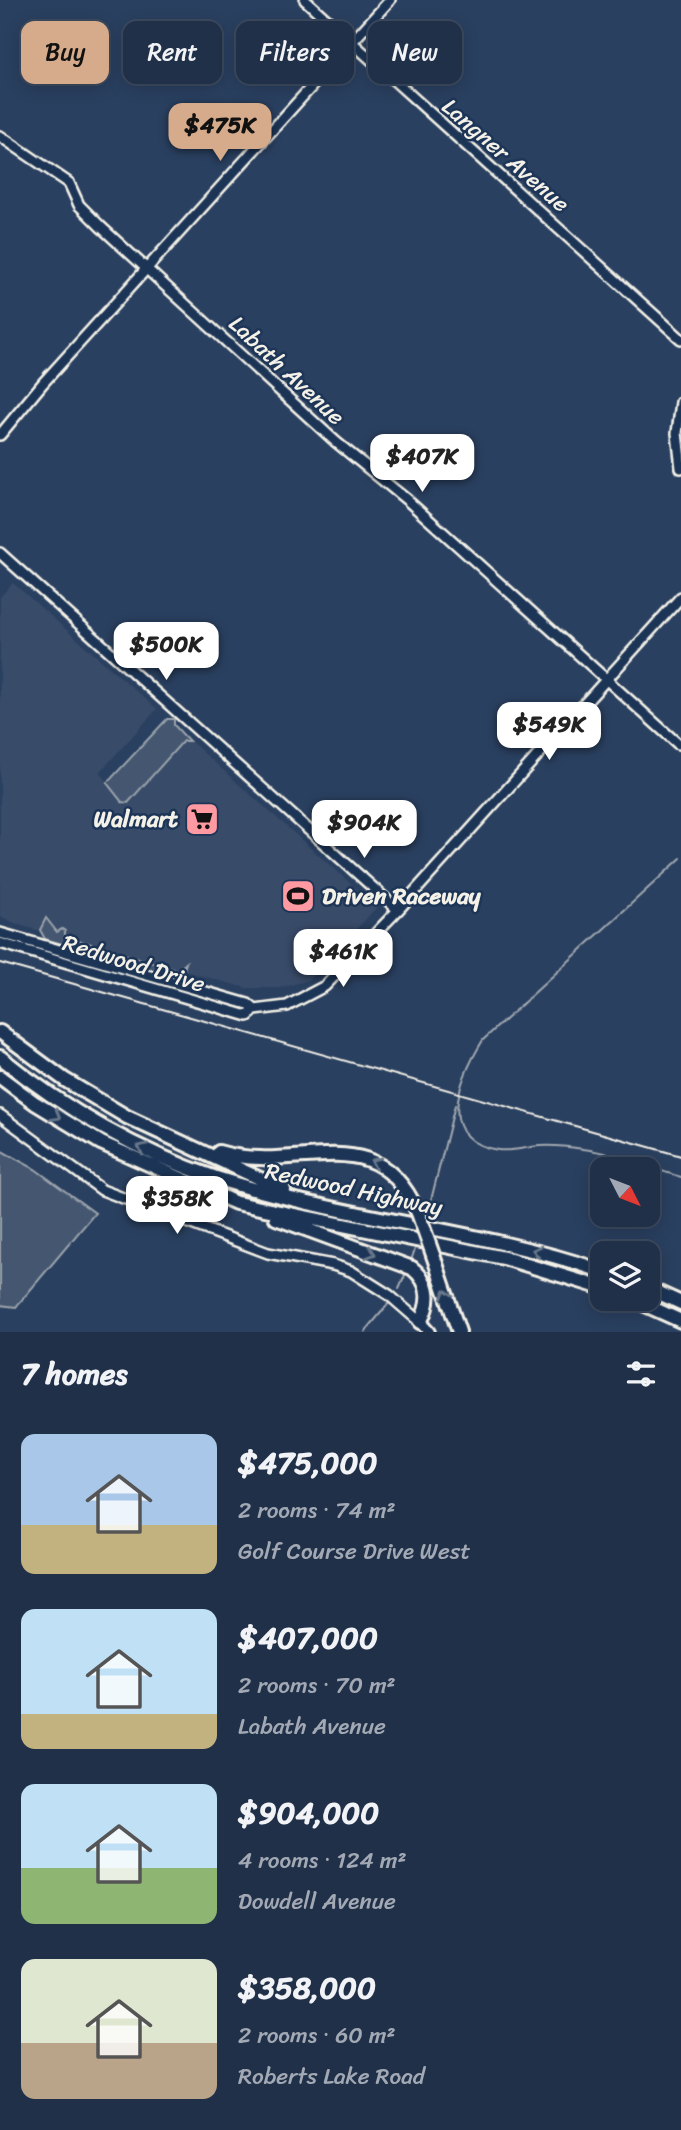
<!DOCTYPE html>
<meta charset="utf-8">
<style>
:root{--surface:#203048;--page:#2d3c52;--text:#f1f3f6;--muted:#a2a9b4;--line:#3d4b60;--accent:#d6ab8b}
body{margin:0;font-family:Sriracha,sans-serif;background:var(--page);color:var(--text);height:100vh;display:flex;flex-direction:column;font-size:26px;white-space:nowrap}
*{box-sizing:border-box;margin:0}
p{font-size:23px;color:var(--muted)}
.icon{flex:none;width:38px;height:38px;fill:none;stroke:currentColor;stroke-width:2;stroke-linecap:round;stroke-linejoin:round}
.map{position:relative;height:1332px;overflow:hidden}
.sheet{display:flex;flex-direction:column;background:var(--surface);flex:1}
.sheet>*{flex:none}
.hud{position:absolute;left:21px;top:21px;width:640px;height:63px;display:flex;gap:14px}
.needle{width:46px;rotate:132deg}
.controls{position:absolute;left:590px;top:1157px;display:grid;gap:14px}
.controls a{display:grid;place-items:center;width:70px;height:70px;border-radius:14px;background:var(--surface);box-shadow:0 4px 18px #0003,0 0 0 2px var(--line);font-size:35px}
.price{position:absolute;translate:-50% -60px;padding:0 16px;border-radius:14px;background:#fff;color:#222;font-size:23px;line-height:46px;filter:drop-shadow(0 2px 4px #0008)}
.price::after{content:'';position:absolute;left:50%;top:42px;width:21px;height:16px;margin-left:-10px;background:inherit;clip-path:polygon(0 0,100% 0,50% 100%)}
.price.on{background:var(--accent);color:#111}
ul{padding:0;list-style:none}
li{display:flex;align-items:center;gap:21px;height:175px;padding:0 21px}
li span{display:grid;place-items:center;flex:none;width:196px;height:140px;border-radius:14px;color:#555}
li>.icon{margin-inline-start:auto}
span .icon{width:84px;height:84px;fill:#fffc;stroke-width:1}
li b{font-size:30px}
h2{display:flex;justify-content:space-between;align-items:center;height:84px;padding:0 21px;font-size:30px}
.tag{padding:0 24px;border-radius:14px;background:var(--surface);box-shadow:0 4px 18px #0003,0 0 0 2px var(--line);font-size:24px;line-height:63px}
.tag.on{background:var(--accent);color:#111}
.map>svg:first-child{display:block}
.built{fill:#374c69}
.grass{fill:#445771;stroke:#9ca4ac;stroke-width:2}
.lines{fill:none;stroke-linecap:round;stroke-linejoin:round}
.stream{stroke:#a1a8b0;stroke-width:2}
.minor-casing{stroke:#f4f1e8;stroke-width:14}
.major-casing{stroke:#f4f1e8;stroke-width:16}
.highway-casing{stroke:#f4f1e8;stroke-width:18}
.minor{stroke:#1d3557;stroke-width:9}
.major{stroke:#1d3557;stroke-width:10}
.highway{stroke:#1d3557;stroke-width:12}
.rail{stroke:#f4f1e8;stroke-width:2}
.highway-bridge-casing{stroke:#f4f1e8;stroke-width:18;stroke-linecap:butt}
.highway-bridge{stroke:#1d3557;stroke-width:12}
.oneway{stroke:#68778a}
.labels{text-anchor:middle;stroke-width:5;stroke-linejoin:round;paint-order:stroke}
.street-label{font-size:23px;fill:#f4f1e8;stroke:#1d3557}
.poi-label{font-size:23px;font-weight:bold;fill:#f4f1e8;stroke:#1d3557;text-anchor:end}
</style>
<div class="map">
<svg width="681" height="1332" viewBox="0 0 681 1332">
<rect width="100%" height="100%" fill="#2a4060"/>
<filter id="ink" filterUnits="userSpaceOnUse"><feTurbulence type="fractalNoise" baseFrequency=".0143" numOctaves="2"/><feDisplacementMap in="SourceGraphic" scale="14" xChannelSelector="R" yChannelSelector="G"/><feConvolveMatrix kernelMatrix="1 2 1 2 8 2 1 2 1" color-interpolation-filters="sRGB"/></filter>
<g filter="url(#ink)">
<!-- built -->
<path class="built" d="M13,583L157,709L100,772L126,806L187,738L377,907L309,980L280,988H246L19,925L0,916V597Z"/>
<!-- grass -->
<path class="grass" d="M167,719H174V725L189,741H183L128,803L122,802L107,783Z
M46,918L57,932L62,929L65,931V936L173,969L178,970L186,963L183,972L173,976L45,939L40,930Z
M0,1150L35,1169L95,1213L16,1307L0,1305Z"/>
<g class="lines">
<!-- stream -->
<path class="stream" d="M681,858L483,1040C461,1076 432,1140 498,1150C513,1152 525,1147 540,1146C553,1145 570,1147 583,1149C615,1153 649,1168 681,1177
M428,1212L455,1105
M411,1260L416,1247
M399,1289L407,1271
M365,1332L389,1303"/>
<!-- minor casing -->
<g class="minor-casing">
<path id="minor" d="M305,0L681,339
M0,136L69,183L79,205L101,227L336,442L407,500L678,744
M681,402L677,433L681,468
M0,435L43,383L390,0
M0,553L398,910
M0,933L248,1004L255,1010
M0,943L248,1016L255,1010L287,1006L325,986L398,910L681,597
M0,1115L102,1190L268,1253L333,1265L351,1271L389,1295L420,1322"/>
</g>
<!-- major casing -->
<g class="major-casing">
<path id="major" d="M420,1322L429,1332"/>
</g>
<!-- highway casing -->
<g class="highway-casing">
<path id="highway" d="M0,1032L65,1080L127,1117L284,1190
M0,1057C64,1109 137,1151 216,1178C342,1219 476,1228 602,1271
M0,1077L35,1103L101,1143L236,1203L504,1258L602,1288
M219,1152C299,1176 375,1115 418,1213
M276,1218L412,1268C431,1283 431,1302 420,1322
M433,1255L459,1332
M648,1288L681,1303
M630,1298L681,1321"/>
</g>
<!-- minor -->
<use href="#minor" class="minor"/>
<!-- major -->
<use href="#major" class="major"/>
<!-- highway -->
<use href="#highway" class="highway"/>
<!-- rail -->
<path class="rail" d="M0,963L681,1156"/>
<!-- highway-bridge casing -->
<g class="highway-bridge-casing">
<path id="highway-bridge" d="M418,1213L433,1255"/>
</g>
<!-- highway-bridge -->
<use href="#highway-bridge" class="highway-bridge"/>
</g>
<!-- one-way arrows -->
<defs><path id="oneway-chevron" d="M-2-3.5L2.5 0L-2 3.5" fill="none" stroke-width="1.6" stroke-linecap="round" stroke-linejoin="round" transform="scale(1.75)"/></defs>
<g class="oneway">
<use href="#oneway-chevron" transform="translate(56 1116) rotate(30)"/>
<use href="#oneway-chevron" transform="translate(142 1148) rotate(-155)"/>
<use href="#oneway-chevron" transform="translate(375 1162) rotate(-154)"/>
<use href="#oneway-chevron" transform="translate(537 1251) rotate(-166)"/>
<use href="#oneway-chevron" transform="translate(371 1253) rotate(18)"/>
<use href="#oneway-chevron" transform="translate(446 1294) rotate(-108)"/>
</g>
</g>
<!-- icons -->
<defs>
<g id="supermarket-square" transform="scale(1.75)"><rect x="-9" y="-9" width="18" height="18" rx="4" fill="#ff9aa2" stroke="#1d3557"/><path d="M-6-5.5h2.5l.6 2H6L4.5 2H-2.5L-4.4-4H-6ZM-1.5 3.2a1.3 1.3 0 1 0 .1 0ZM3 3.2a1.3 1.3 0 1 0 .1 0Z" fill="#111"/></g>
<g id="stadium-square" transform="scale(1.75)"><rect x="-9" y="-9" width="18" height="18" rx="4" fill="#ff9aa2" stroke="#1d3557"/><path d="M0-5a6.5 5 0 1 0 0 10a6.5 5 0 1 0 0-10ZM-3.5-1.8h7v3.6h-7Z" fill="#111"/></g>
</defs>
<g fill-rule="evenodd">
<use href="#supermarket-square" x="202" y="819"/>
<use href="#stadium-square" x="298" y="896"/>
</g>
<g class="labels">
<!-- street labels -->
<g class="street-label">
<text transform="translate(506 155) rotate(41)" y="8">Langner Avenue</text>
<text transform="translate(287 370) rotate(43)" y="8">Labath Avenue</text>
<text transform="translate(134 963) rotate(17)" y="8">Redwood Drive</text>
<text transform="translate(354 1189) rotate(12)" y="8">Redwood Highway</text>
</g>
<!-- poi labels -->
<g class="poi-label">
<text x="178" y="827">Walmart</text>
<text x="322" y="904" text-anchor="start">Driven Raceway</text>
</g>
</g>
</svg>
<div class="controls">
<a><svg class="needle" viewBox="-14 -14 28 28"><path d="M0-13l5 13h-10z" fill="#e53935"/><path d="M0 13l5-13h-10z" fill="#a2a9b4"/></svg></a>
<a><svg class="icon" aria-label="layers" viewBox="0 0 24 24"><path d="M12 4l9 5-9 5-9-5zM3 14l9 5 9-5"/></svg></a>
</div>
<b class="price on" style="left:220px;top:163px">$475K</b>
<b class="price" style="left:422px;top:494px">$407K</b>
<b class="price" style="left:166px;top:682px">$500K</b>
<b class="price" style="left:549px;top:762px">$549K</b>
<b class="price" style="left:364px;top:860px">$904K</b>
<b class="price" style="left:343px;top:989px">$461K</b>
<b class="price" style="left:177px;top:1236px">$358K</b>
<div class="hud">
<a class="tag on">Buy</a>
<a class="tag">Rent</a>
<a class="tag">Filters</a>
<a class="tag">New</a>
</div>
</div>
<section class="sheet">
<h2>7 homes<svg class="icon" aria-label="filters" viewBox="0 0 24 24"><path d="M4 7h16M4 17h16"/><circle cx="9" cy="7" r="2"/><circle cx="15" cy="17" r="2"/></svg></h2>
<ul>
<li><span style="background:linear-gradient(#a9c7e8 65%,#c2b280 0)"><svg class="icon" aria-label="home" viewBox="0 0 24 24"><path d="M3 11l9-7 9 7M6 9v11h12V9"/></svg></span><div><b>$475,000</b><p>2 rooms · 74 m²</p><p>Golf Course Drive West</p></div></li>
<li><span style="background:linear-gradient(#bfe0f5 75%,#c2b280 0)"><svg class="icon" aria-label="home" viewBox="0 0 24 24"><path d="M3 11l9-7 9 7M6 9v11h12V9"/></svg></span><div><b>$407,000</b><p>2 rooms · 70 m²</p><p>Labath Avenue</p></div></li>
<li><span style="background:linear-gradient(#bfe0f5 60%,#8fb573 0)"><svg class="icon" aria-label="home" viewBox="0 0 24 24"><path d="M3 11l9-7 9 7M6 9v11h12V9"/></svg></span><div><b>$904,000</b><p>4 rooms · 124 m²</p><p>Dowdell Avenue</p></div></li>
<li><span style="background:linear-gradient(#dfe7d0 60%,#b9a48a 0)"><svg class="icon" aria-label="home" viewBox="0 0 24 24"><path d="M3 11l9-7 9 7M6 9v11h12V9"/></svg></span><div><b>$358,000</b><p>2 rooms · 60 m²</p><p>Roberts Lake Road</p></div></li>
</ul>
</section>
